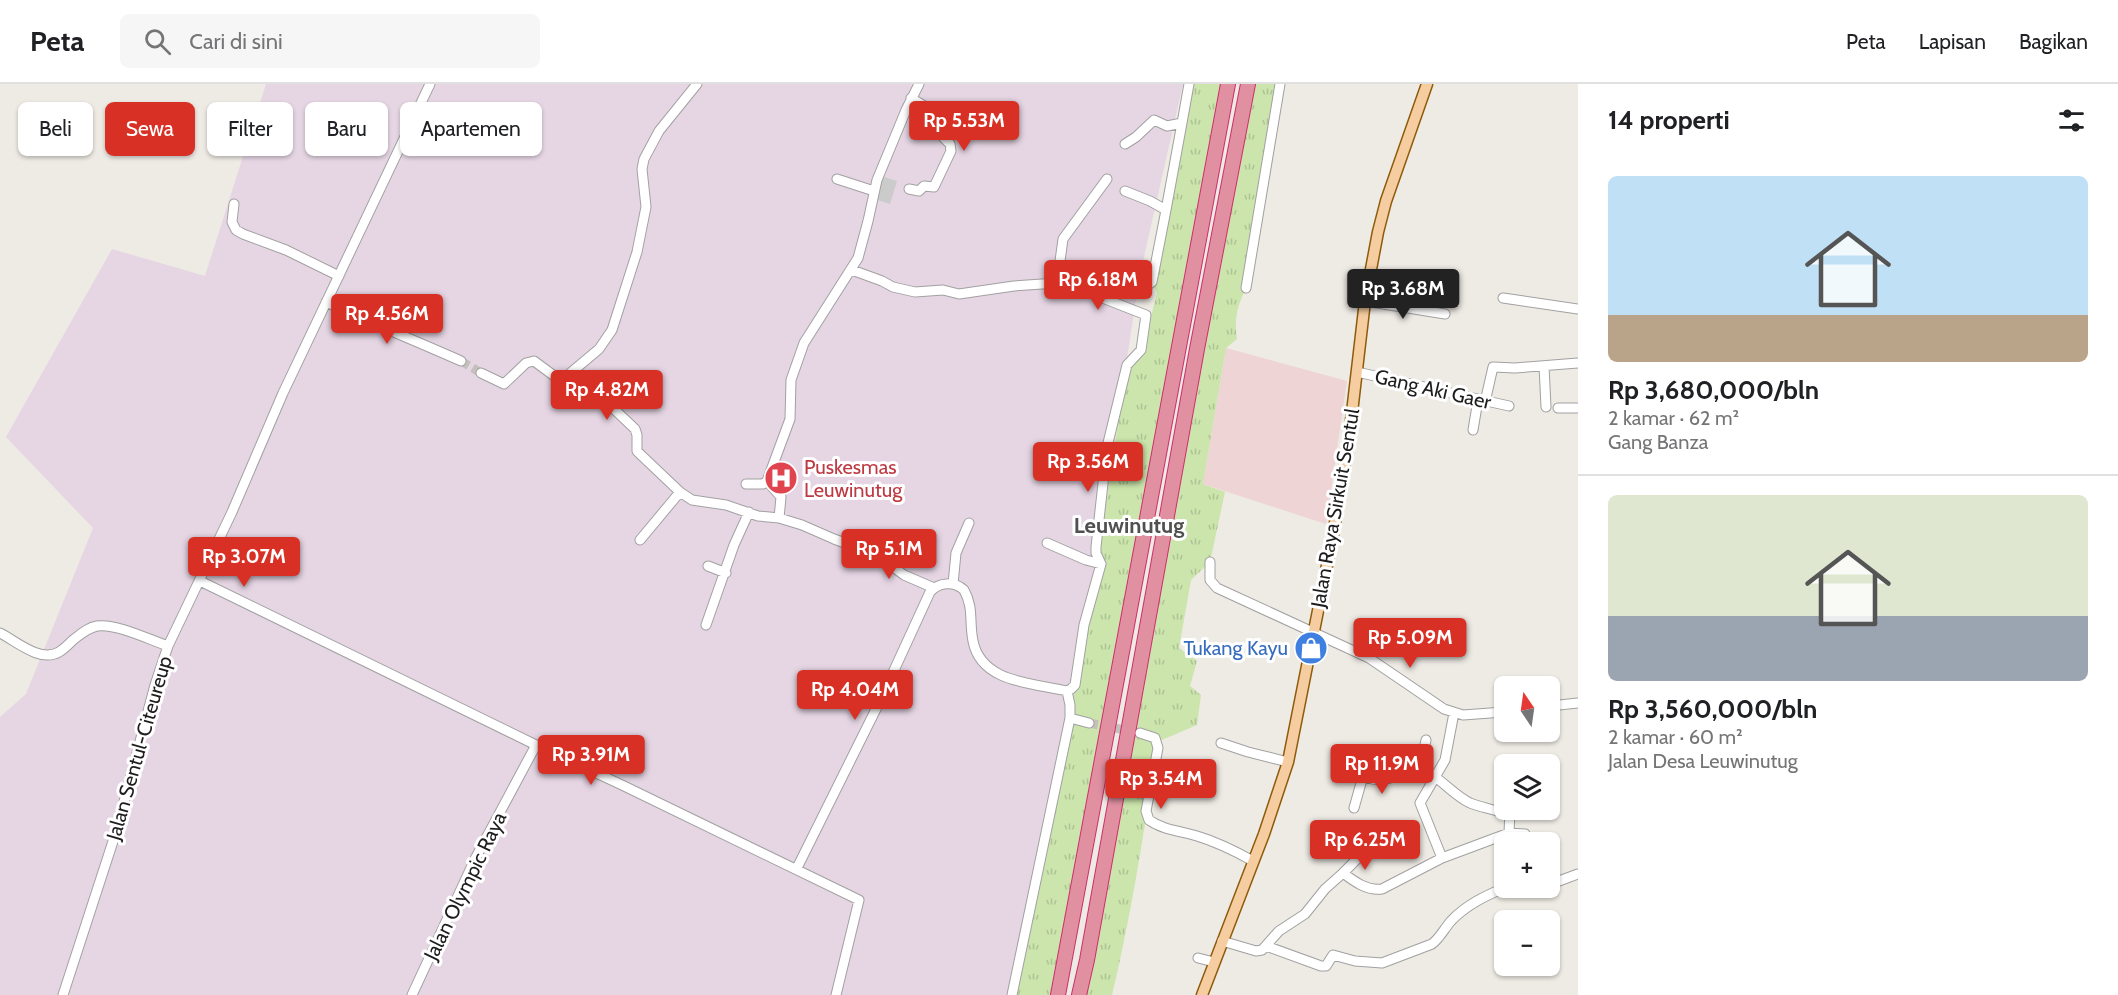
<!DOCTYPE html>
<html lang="id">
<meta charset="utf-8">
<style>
:root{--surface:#fff;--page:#f6f6f6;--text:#202124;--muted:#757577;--line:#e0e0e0;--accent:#d93025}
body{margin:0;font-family:Cabin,sans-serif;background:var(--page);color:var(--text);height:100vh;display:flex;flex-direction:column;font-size:22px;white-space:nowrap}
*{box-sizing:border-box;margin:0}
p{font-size:20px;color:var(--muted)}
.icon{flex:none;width:33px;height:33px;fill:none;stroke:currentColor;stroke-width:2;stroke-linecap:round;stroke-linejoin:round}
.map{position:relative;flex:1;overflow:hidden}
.drawer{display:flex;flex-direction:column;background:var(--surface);width:540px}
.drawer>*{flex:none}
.top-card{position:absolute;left:18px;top:18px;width:570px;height:54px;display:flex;gap:12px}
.needle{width:39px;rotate:347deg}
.tools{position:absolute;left:1494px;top:592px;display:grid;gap:12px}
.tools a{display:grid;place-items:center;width:66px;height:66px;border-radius:9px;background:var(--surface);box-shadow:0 2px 4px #0004;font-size:30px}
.price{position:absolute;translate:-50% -51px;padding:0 14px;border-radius:6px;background:var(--accent);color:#fff;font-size:20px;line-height:39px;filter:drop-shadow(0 2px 3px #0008)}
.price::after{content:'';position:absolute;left:50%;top:36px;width:18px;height:14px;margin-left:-9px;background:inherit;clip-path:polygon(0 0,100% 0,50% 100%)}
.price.selected{background:#222;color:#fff}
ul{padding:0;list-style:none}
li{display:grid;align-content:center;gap:12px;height:318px;padding:0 30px}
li+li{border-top:2px solid var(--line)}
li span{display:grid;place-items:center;height:186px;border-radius:9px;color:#555}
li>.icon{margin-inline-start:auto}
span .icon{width:108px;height:108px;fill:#fffc;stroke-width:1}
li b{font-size:26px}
h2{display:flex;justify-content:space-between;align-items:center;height:72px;padding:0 30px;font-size:26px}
.tag{padding:0 21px;border-radius:9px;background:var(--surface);box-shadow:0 2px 4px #0004;font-size:21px;line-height:54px}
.tag.selected{background:var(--accent);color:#fff}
header{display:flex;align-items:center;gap:36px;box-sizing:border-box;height:84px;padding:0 30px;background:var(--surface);border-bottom:2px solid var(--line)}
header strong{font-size:28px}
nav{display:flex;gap:33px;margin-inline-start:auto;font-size:21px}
.search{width:420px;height:54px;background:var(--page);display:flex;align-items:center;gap:15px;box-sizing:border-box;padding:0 21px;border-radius:9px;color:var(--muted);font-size:22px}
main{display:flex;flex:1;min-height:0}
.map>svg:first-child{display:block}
.commercial{fill:#eed4d4}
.industrial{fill:#e6d6e4}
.education{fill:#fdfbdd}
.religious{fill:#cbcbcb}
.grass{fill:url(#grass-tufts)}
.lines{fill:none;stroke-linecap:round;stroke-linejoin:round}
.minor-tunnel{stroke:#c4c1bc;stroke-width:9;stroke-dasharray:9 4.5;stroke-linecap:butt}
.minor-casing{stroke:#a1a1a1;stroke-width:11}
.major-casing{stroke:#8d5b09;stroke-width:13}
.highway-casing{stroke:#cd2f6c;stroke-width:16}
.minor{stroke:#fff;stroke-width:9}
.major{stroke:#f6cda0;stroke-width:10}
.highway{stroke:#e190a2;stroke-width:14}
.labels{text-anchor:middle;stroke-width:6;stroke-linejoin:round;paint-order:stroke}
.street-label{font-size:20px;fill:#1d1d1d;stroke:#fff}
.health-label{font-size:20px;fill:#be3a42;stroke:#fff;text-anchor:start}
.shop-label{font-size:20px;fill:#366cbe;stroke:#fff;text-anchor:end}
.quarter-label{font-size:22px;font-weight:bold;fill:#505050;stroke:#fff}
</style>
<header>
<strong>Peta</strong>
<div class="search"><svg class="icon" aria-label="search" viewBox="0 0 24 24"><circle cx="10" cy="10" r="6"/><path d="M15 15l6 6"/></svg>Cari di sini</div>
<nav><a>Peta</a><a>Lapisan</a><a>Bagikan</a></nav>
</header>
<main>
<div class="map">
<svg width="1578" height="911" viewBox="0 0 1578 911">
<defs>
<pattern id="grass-tufts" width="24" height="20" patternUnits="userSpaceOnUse" patternTransform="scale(1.5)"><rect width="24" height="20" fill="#cbe5ac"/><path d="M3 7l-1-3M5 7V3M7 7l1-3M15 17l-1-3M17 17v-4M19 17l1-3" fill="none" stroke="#aec494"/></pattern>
</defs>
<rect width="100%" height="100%" fill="#eeeae4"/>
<!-- commercial -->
<path class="commercial" d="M1226,264L1347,297L1326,440L1203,400Z"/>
<!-- industrial -->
<path class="industrial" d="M266,0H1183L1139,195L1077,608L1011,911H0V633L26,610L93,444L6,353L112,165L205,192Z"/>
<!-- education -->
<path class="education" d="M774,385L792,392L788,403L770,396Z"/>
<!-- religious -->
<path class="religious" d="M881,92L897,97L890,120L874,115Z"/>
<!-- grass -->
<path class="grass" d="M1190,0H1228L1057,911H1011L1063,672L1089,530L1127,281L1138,270L1146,231L1151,233L1157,209L1152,198Z
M1248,0H1280L1246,204C1237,223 1234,234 1237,255L1226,264L1203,400L1225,408L1210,478L1191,496L1179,564L1197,577L1190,602L1201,611L1197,641L1157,658C1145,743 1132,828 1112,911H1079Z"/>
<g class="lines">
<!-- minor-tunnel -->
<path class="minor-tunnel" d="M461,277L481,289
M1089,639L1140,649"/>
<!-- minor casing -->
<g class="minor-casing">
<path id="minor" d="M1125,60L1136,53L1154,36L1167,42L1182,39L1189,0
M837,95L874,107
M909,105L919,107L924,102L934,103L951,67L950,60L944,54L948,40L946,35L911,14
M234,120L232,138L236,146L243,150L286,166L339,192
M1166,126L1182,39
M1116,190L1148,201L1152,198L1166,126L1150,117L1125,107
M1057,199L1063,155L1107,95
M1246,204L1280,0
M1503,214L1578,225
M1365,217L1445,230
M326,218C371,239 416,257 461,277
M1544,282L1546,323
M1357,288L1509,322
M481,289L504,300L526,279L534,277L557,294L593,311L614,325L635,345L637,351V367L641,371L680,408L692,416L726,421L758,432L779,434L802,441L834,455L877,471L904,491L934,504
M562,296L599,265L612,246L637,168L646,123L642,85L644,75L659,47L697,0
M1485,318L1493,283L1515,284L1578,279
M1558,324H1578
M1473,346L1478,316
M767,397L781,413L779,434
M746,400H763L767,397L790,335L791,296L804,259L858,174L868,137L877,96L906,26L919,0
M640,456L680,408
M1047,459L1086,476L1101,480
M1210,478V496L1217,504L1369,574L1444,625L1463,631L1504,628
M708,482L726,489
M200,497L536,661L622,701L859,816L836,911
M953,500L956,469L969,439
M706,541L734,461L749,428
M0,549C16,557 40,579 59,568C64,565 69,560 73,556C81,550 87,544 97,542C116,539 150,556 168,562
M1067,607L1070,621V634L1089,639
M1550,622L1578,619
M1140,649L1155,654L1158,664L1146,727L1149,736C1163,746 1181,747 1197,752C1217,758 1235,767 1253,777
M1221,659L1248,668L1288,678
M1337,681C1366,693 1382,707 1409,682C1434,684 1449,709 1470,719C1480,723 1492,725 1503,729
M1420,685L1426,656
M1354,724L1363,692
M1509,749L1525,750L1527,759
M1442,774L1420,719L1445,676L1454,629
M797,784L879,619L930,508C939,498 954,497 964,506C974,524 969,538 973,557C981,599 1033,599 1067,607L1071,605L1075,601L1084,541L1101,480L1096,469V463L1107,363L1127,281L1141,266L1146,231L1077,204L1057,199L1014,202L959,210L943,206L915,208L893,203L882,197L852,186
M1343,789L1367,765
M1550,798L1559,797L1578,790
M1222,857L1256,867L1262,866L1279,847L1305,830L1325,805L1343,789C1355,798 1367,807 1382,805L1442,774L1509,749L1510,726
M1266,862L1321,882H1326L1333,871L1355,877L1382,879L1432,860C1440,854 1444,845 1451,837C1466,821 1485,812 1504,804
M1198,874L1214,878
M63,911L116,748L155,601L168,562L232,428L283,309L430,0
M412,911L476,773L536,661
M1012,911L1070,634"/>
</g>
<!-- major casing -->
<g class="major-casing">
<path id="major" d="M1202,911L1264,750L1288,678L1333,451L1349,354L1365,217L1378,148L1386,117L1427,0"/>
</g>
<!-- highway casing -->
<g class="highway-casing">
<path id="highway" d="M1058,911L1228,0
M1079,911L1087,876L1197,265L1248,0"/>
</g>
<!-- minor -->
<use href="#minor" class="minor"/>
<!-- major -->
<use href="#major" class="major"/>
<!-- highway -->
<use href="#highway" class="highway"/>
</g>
<!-- icons -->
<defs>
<g id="hospital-disc" transform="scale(1.725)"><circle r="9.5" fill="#e0444e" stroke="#fff"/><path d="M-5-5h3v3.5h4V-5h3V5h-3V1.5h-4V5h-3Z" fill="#fff"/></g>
<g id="shop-disc" transform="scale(1.725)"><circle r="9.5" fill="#3f7fe0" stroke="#fff"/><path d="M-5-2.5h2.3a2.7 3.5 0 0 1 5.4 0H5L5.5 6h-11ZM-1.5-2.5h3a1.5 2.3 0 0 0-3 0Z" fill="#fff"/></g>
</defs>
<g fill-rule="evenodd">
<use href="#hospital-disc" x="781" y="394"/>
<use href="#shop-disc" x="1311" y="564"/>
</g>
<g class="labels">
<!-- street labels -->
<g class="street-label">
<text transform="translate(1433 305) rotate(13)" y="7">Gang Aki Gaer</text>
<text transform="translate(1335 424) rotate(-80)" y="7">Jalan Raya Sirkuit Sentul</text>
<text transform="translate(139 664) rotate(-74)" y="7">Jalan Sentul-Citeureup</text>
<text transform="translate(465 802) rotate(-64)" y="7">Jalan Olympic Raya</text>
</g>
<!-- health labels -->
<g class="health-label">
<text x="804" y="390">Puskesmas<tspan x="804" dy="23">Leuwinutug</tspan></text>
</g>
<!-- shop labels -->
<g class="shop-label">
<text x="1288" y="571">Tukang Kayu</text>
</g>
<!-- quarter labels -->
<g class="quarter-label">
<text x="1129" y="449">Leuwinutug</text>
</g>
</g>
</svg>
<div class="tools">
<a><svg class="needle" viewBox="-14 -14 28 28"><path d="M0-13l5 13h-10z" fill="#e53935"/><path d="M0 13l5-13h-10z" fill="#757577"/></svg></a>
<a><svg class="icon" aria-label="layers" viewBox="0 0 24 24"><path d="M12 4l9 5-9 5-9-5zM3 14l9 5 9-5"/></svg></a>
<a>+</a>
<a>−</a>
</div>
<b class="price" style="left:964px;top:68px">Rp 5.53M</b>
<b class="price" style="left:1098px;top:227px">Rp 6.18M</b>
<b class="price selected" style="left:1403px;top:236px">Rp 3.68M</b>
<b class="price" style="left:387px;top:261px">Rp 4.56M</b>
<b class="price" style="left:607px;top:337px">Rp 4.82M</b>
<b class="price" style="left:1088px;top:409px">Rp 3.56M</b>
<b class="price" style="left:889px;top:496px">Rp 5.1M</b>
<b class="price" style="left:244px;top:504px">Rp 3.07M</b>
<b class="price" style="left:1410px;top:585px">Rp 5.09M</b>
<b class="price" style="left:855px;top:637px">Rp 4.04M</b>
<b class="price" style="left:591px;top:702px">Rp 3.91M</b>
<b class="price" style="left:1382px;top:711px">Rp 11.9M</b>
<b class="price" style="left:1161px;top:726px">Rp 3.54M</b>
<b class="price" style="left:1365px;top:787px">Rp 6.25M</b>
<div class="top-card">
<a class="tag">Beli</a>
<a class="tag selected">Sewa</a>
<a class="tag">Filter</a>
<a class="tag">Baru</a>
<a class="tag">Apartemen</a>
</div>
</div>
<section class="drawer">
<h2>14 properti<svg class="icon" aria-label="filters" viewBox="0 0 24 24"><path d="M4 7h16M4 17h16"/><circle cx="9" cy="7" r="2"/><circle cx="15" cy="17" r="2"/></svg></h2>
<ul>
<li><span style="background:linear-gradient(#bfe0f5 75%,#b9a48a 0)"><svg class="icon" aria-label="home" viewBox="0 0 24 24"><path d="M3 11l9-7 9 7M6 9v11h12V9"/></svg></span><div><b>Rp 3,680,000/bln</b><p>2 kamar · 62 m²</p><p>Gang Banza</p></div></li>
<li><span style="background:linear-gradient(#dfe7d0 65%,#9aa5b1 0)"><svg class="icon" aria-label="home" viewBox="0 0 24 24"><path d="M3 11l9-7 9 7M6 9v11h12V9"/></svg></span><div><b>Rp 3,560,000/bln</b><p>2 kamar · 60 m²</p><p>Jalan Desa Leuwinutug</p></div></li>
</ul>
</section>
</main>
